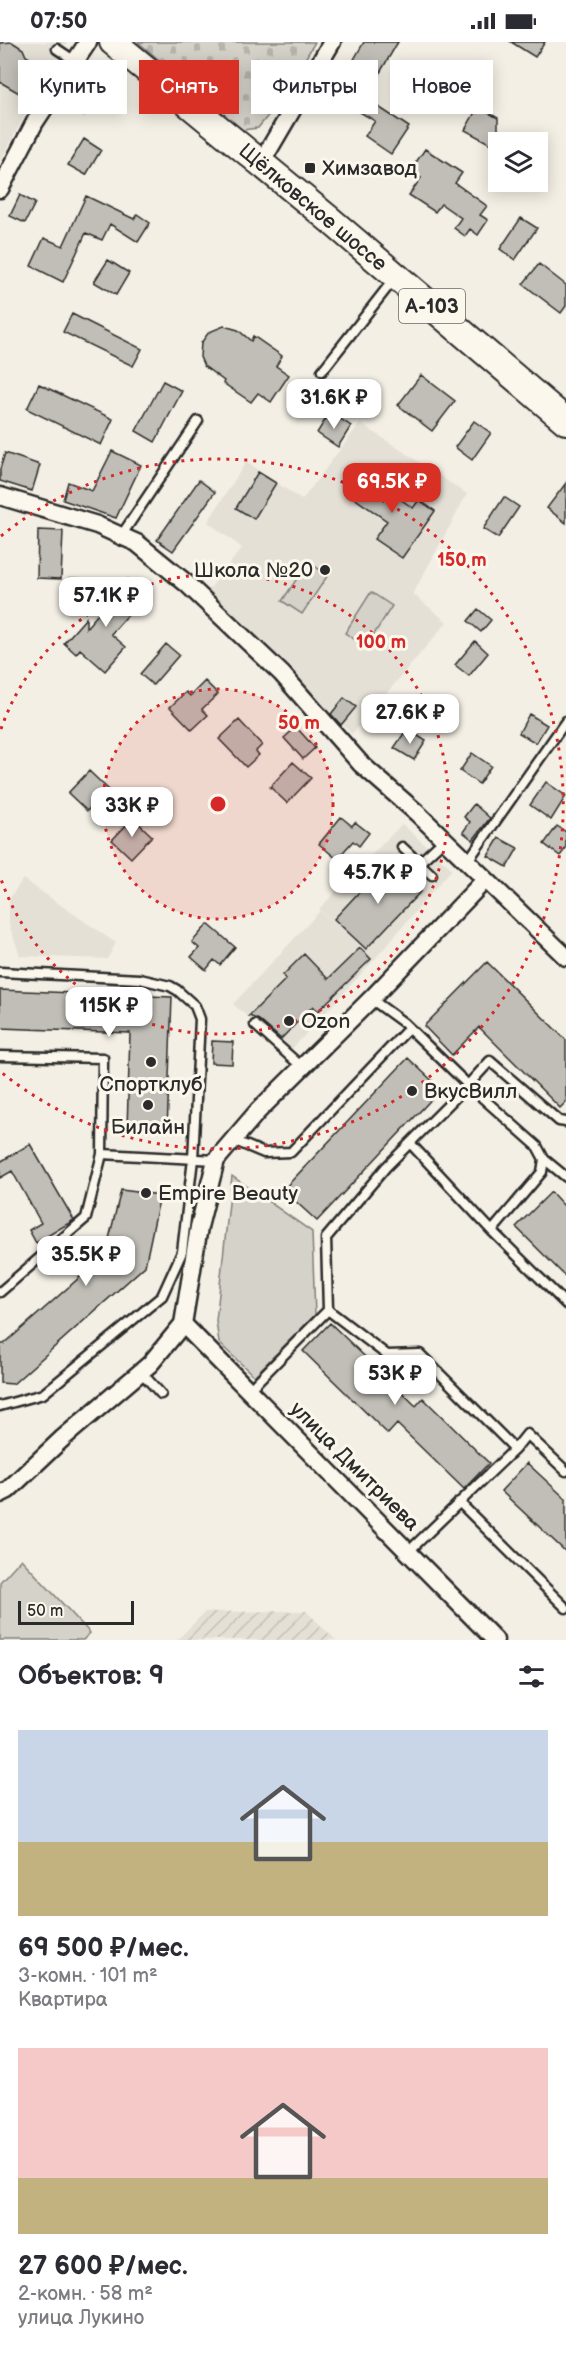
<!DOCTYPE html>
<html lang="ru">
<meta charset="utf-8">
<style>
:root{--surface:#fff;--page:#f7f7f7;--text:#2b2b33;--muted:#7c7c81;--accent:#d93025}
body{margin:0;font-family:"Balsamiq Sans",sans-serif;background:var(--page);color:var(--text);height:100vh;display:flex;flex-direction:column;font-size:22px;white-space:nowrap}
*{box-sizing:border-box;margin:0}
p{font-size:20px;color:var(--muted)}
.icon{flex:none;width:33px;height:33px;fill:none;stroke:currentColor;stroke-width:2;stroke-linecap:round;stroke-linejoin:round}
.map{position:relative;height:1598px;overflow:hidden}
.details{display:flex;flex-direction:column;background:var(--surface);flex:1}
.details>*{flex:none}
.banner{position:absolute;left:18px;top:18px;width:531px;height:54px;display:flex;gap:12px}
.tools{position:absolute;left:488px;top:90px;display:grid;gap:12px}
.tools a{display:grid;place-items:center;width:60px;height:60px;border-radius:0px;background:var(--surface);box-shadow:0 3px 15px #0003;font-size:30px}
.scale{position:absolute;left:18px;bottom:15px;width:116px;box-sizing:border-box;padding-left:6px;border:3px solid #2b2b2b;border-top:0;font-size:16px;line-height:21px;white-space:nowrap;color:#2b2b2b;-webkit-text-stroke:4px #fbf7ec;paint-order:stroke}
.price{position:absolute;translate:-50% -51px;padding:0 14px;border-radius:12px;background:#fff;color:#222;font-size:20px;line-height:39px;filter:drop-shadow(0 2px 3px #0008)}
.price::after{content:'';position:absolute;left:50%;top:36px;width:18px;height:14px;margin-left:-9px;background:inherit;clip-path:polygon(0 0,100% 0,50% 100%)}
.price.active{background:var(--accent);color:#fff}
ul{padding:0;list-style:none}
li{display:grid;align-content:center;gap:12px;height:318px;padding:0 18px}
li span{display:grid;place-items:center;height:186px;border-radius:0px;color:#555}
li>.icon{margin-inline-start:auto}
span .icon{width:108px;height:108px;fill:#fffc;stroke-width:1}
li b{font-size:26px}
h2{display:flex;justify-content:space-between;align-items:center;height:72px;padding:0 18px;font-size:26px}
.chip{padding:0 21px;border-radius:0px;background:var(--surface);box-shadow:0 3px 15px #0003;font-size:21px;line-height:54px}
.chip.active{background:var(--accent);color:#fff}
.status{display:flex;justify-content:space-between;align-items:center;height:42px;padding:0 30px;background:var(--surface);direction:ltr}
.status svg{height:16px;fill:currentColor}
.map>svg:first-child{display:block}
.built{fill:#e4e0d6}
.industrial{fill:url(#industrial-furrows)}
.grass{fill:#d5d2c9;stroke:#807e7a;stroke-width:1.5}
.cemetery{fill:url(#cemetery-stones);stroke:#807e7a;stroke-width:1.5}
.building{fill:#c0beb6;stroke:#2b2b2b;stroke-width:1.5}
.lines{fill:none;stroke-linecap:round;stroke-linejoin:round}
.service-casing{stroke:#2b2b2b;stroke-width:13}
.minor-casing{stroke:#2b2b2b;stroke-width:21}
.primary-casing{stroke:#2b2b2b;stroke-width:30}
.service{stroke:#fbf7ec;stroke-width:8}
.minor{stroke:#fbf7ec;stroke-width:16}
.primary{stroke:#fbf7ec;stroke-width:26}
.ring{fill:none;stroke:#d62828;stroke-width:3;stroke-dasharray:3 6}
.poi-dot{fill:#2b2b2b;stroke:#fbf7ec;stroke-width:2}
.labels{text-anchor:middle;stroke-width:6;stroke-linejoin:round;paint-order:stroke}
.shield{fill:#fbf7ec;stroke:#696865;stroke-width:1.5}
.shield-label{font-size:20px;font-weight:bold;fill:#2b2b2b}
.poi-label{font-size:21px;fill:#2b2b2b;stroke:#fbf7ec;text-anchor:start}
.street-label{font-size:21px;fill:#2b2b2b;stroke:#fbf7ec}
.centre{fill:#d62828;stroke:#fbf7ec;stroke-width:3}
.ring-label{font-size:18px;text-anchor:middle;font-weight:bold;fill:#d62828;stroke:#fbf7ec;stroke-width:6;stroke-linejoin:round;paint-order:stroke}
</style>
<div class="status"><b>07:50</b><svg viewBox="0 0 49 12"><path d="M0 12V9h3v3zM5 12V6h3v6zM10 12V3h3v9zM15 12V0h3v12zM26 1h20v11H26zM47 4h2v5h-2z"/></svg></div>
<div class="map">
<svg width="566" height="1598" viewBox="0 0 566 1598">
<defs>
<pattern id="industrial-furrows" width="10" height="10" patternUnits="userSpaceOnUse" patternTransform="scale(1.5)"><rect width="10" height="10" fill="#e4e0d6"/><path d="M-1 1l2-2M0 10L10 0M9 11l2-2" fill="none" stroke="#c4c0b8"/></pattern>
<pattern id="cemetery-stones" width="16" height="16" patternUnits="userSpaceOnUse" patternTransform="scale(1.5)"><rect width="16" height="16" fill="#d5d2c9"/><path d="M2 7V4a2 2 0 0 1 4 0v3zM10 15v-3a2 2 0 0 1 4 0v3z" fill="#b7b4ad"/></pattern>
</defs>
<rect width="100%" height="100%" fill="#f3efe4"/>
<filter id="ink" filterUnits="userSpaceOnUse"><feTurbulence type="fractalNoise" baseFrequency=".0167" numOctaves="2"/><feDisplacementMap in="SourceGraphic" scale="12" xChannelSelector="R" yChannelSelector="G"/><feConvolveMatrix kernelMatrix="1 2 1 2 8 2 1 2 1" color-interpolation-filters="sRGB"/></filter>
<g filter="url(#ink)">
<!-- built -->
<path class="built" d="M0,0H67L31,61L0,120Z
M360,381L467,452L413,552L447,580L352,692L247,585L207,550L242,506L208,480L246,420L302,458Z
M402,782L452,827L374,918L289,1010L233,962L320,869L334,882L319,867Z
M23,837L116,901L107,917L20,914L9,882V857Z"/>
<!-- industrial -->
<path class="industrial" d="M306,1569L336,1598H177L205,1570Z"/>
<!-- grass -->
<path class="grass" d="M308,520L328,533L302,572L282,559Z
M371,550L392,564L366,605L345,591Z
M232,1134L312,1190L315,1273L254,1334L219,1301L216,1279Z
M21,1517L90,1591L83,1598H0V1540Z"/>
<!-- cemetery -->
<path class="cemetery" d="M138,0H315L283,55L258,86L242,88Z"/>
<!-- building -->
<path class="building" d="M12,0L23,7L26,14L44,24L26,55L0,40V1Z
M364,0H398L365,56L409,85L391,112L365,94L375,79L333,54Z
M511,0H545L535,15Z
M86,36L103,49L84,74L67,61Z
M478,65L498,76V88L519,100H498V106L465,88Z
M84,97L101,108L86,133L68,123Z
M425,107L462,131L455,141L487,164L480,173L488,178L478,193L470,187L465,194L454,186L461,176L441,162L435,170L409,153L421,136L410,129Z
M20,153L35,161L25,181L10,174Z
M86,154L134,177L137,172L150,181L138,200L110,182L102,198L86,191L63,240L31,224L44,196L63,204Z
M521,176L537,186L515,218L500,207Z
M108,218L129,231L116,253L94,240Z
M539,222L566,243V264L561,271L523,242Z
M72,272L142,307L133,324L63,290Z
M224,284L238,288L251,299L253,294L282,314L276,324L289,333L271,360L258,351L251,360L223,341L224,339L204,324L200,315L201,301L209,290Z
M421,333L455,359L432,389L398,363Z
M163,339L182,349L155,400L136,389Z
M39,342L113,377L101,403L27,367Z
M330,370L351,384L338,405L317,391Z
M474,379L491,391L472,418L455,405Z
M112,409L141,423L116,476L63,458L68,440L92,449Z
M5,411L40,423L32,449L0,439V427Z
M258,430L276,441L254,477L236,466Z
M362,430L413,466L419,458L435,469L402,516L374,497L387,479L347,451Z
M199,438L215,450L173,509L157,498Z
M566,441V481L547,466Z
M504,455L519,465L498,496L483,487Z
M38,488L63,489L61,537L37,536Z
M69,536L87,537L86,555H69Z
M128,537L146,553L111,592L126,605L105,629L80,607L76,612L64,601L86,576V586Z
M478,567L491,578L481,590L468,579Z
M475,599L488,611L469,634L455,623Z
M166,602L179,613L153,643L140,632Z
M205,639L218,652L202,667L208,673L192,688L170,665L186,650L190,654Z
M344,656L356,665L341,683L331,672Z
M529,672L547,683L536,701L519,691Z
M239,678L262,703L256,709L259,713L246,725L219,697Z
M296,685L315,706L303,717L284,696Z
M407,687L426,699L414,718L394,706Z
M472,711L491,724L479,742L460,729Z
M293,720L311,736L287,761L270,745Z
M89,729L108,747L87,769L68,751Z
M546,740L566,754L551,778L530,763Z
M474,762L490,776L473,798L463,790L470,780L464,775Z
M341,775L352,784L355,780L369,791L359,804L353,799L337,817L319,802Z
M133,776L152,794L131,816L112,798Z
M557,784L566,790V806L560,814L544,802Z
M499,796L518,806L507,825L488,814Z
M389,818L421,849L366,907L334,877Z
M208,882L235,905L220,923L214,918L206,928L191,915L199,906L192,900Z
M360,906L371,917L318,969L313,964L281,997L259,978L249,974L286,937L283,933L304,912L328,937Z
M487,920L566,998V1060L560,1066L479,985L452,1013L424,984Z
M0,948L172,955L167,1089L127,1087L130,991L0,986Z
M212,999L233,1000L232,1022L211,1021Z
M408,1016L441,1047L317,1179L283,1148Z
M30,1102L74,1178L36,1201L29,1188L41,1181L12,1129L0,1136V1120Z
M121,1148L160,1153L145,1224L13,1342L0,1341V1302H4L105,1213Z
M551,1150L566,1166V1235L516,1185Z
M330,1281L416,1364L423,1356L489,1421L464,1447L397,1382L388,1392L303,1309Z
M527,1421L566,1457V1510L501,1449Z"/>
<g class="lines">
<!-- service casing -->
<g class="service-casing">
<path id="service" d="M57,7L75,19
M322,329L394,237
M121,494L198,379
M402,805L432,833
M467,820L566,679
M419,821L445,797
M0,930L140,937L170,944L177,948L195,964L200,977L193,1117L182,1210L162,1254L43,1352L0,1364
M371,957L404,981L468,1043L490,1019L559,1079L566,1080
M255,983L302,1025
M0,1014L103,1016L102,1112L86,1176L0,1250
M233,1098L264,1111L291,1110L409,986
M410,1101L492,1189L566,1262
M102,1112L216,1118
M544,1117L566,1135
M492,1189L542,1130L544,1117L537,1104L468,1043L386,1125L326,1196L328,1268L387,1313L420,1312L515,1407
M141,1330L161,1352
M249,1348L328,1268
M459,1460L566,1566
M408,1510L515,1407L527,1392L566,1429"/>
</g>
<!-- minor casing -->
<g class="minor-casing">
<path id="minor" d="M261,121L332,0
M0,147L35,80L88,0
M0,454L97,483L121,494L137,501L186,541L282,632L361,722L417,771L566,915
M183,1282L495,1598
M0,1452L8,1448L63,1396L150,1322L183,1282L199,1185L216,1118L258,1069L371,957L485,838"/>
</g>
<!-- primary casing -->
<g class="primary-casing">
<path id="primary" d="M113,0L329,177L566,379"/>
</g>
<!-- service -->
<use href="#service" class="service"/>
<!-- minor -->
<use href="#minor" class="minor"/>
<!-- primary -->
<use href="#primary" class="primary"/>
</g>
</g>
<!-- distance rings -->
<circle cx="218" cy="762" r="115" fill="#d62828" fill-opacity=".12"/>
<g class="ring">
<circle cx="218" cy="762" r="115"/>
<path d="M1 687A230 230 0 1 1 1 837"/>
<path d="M1 494A345 345 0 1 1 1 1030"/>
</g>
<!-- markers -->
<g class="poi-dot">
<rect x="304" y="120" width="12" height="12" rx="3"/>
<circle cx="325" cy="528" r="6"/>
<circle cx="289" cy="979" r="6"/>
<circle cx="151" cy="1020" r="6"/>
<circle cx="412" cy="1049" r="6"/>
<circle cx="148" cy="1063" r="6"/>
<circle cx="146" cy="1151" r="6"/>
</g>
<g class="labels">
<!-- shield labels -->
<rect class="shield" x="399" y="247" width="66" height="34" rx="4.5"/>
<g class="shield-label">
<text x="432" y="271">А-103</text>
</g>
<!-- poi labels -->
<g class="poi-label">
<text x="322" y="133">Химзавод</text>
<text x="313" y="535" text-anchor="end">Школа №20</text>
<text x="301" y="986">Ozon</text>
<text x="151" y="1049" text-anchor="middle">Спортклуб</text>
<text x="424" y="1056">ВкусВилл</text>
<text x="148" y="1092" text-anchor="middle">Билайн</text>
<text x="158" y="1158">Empire Beauty</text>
</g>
<!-- street labels -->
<g class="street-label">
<text transform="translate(313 165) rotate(40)" y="7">Щёлковское шоссе</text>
<text transform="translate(355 1424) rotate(45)" y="7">улица Дмитриева</text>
</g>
</g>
<circle cx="218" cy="762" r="9" class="centre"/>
<g class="ring-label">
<text x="462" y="524">150 m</text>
<text x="381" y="606">100 m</text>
<text x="299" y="687">50 m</text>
</g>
</svg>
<div class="tools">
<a><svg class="icon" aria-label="layers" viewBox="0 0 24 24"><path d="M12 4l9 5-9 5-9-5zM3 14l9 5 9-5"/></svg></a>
</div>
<div class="scale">50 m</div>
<b class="price" style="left:334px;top:388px">31.6K ₽</b>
<b class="price active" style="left:392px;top:472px">69.5K ₽</b>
<b class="price" style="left:106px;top:586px">57.1K ₽</b>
<b class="price" style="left:410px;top:703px">27.6K ₽</b>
<b class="price" style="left:132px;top:796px">33K ₽</b>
<b class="price" style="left:378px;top:863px">45.7K ₽</b>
<b class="price" style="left:109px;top:996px">115K ₽</b>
<b class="price" style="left:86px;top:1245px">35.5K ₽</b>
<b class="price" style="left:395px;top:1364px">53K ₽</b>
<div class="banner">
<a class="chip">Купить</a>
<a class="chip active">Снять</a>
<a class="chip">Фильтры</a>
<a class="chip">Новое</a>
</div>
</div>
<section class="details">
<h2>Объектов: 9<svg class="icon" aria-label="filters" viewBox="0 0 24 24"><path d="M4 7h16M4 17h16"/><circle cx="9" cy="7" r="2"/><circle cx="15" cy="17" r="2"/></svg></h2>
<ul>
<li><span style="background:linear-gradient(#c9d6e8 60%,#c2b280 0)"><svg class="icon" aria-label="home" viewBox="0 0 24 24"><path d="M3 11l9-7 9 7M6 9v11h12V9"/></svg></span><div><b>69 500 ₽/мес.</b><p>3-комн. · 101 m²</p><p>Квартира</p></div></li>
<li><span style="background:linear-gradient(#f6c9c9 70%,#c2b280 0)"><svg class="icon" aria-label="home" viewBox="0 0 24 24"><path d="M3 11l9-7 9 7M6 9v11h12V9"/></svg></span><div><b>27 600 ₽/мес.</b><p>2-комн. · 58 m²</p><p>улица Лукино</p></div></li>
</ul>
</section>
